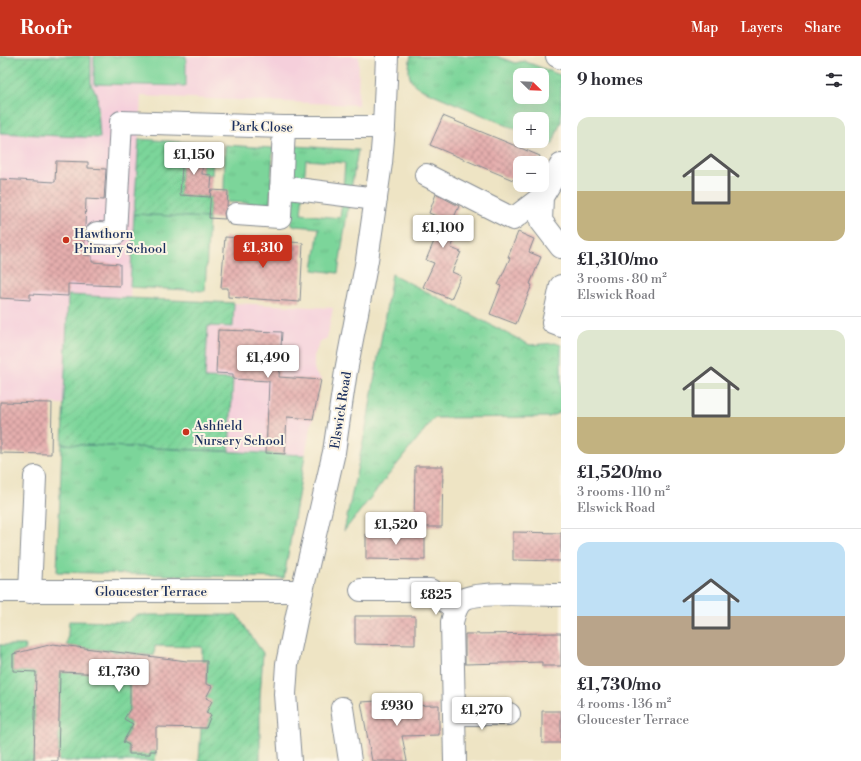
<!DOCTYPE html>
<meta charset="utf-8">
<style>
:root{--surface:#fff;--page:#f2f2f3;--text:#2b2b33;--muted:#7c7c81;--line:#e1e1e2;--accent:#c8321e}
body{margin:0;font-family:"Libre Bodoni",serif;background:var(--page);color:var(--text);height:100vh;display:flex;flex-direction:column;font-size:15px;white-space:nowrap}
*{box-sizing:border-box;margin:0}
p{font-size:13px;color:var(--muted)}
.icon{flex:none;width:22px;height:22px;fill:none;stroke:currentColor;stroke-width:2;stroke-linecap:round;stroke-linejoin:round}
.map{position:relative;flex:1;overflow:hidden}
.details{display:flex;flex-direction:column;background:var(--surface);width:300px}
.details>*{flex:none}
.needle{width:26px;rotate:113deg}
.fabs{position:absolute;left:513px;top:12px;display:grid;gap:8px}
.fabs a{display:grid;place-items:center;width:36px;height:36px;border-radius:8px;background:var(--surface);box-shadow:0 4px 16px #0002;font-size:20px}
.price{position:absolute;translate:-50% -34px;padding:0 9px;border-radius:4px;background:#fff;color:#222;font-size:13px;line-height:26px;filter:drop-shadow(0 1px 2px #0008)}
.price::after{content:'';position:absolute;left:50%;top:24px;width:12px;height:9px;margin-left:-6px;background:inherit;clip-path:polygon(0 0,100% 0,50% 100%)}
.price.on{background:var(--accent);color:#fff}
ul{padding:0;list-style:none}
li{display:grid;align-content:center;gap:8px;height:212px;padding:0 16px}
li+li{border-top:1px solid var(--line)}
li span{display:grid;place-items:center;height:124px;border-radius:12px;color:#555}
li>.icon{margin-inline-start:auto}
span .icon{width:72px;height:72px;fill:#fffc;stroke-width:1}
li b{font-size:17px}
h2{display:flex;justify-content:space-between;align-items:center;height:48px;padding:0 16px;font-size:17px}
header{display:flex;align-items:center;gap:24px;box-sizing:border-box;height:56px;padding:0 20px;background:var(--accent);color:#fff}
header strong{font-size:19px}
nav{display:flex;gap:22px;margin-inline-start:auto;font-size:14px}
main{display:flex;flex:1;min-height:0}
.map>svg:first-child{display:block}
.built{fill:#f5cfdb}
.grass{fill:url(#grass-tufts);stroke:#4c827c;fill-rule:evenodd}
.park{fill:url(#park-crowns);stroke:#4c827c}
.garden{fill:url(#garden-furrows);stroke:#4c827c}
.pitch{fill:#7cd59a;stroke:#4c827c}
.building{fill:url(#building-cross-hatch)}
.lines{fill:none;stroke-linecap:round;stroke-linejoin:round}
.minor-casing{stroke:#848a91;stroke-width:24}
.major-casing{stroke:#848a91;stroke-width:24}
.minor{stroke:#fff;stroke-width:22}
.major{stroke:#fff;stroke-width:22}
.poi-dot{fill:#c8321e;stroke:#fcf5e5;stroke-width:1.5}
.labels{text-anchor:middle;stroke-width:4;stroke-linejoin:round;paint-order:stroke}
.street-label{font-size:13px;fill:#1b2f5e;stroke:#fcf5e5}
.poi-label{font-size:13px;fill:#1b2f5e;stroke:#fcf5e5;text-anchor:start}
</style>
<header>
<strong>Roofr</strong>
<nav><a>Map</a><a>Layers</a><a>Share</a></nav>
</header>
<main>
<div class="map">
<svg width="561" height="705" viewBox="0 0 561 705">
<defs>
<pattern id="grass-tufts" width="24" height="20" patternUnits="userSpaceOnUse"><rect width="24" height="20" fill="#7cd59a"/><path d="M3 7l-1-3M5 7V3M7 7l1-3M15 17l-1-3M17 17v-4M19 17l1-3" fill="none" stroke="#6bb787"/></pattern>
<pattern id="park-crowns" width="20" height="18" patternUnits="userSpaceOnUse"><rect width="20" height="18" fill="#7cd59a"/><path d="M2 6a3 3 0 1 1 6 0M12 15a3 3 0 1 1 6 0" fill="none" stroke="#6bb787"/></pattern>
<pattern id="garden-furrows" width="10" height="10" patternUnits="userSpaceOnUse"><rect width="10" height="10" fill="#7cd59a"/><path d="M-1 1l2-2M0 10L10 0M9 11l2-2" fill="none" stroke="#6bb787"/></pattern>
<pattern id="building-cross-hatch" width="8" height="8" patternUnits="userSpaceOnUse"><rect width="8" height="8" fill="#e5aead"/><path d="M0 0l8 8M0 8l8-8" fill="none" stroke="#b98e90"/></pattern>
</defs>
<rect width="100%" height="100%" fill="#fcf5e5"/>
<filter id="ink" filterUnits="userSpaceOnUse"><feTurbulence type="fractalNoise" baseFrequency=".025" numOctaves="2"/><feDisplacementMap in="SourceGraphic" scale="8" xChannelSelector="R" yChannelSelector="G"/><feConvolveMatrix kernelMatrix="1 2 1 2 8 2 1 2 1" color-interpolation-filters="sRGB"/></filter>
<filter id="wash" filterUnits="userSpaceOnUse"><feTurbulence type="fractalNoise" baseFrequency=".012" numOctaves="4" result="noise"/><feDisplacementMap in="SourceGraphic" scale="16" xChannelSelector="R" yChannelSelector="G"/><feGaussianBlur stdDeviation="0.9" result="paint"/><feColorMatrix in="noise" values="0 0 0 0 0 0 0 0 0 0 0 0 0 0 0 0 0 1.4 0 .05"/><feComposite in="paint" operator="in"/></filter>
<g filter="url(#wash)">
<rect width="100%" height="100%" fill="#eee4c4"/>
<!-- built -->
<path class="built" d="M0,0H359L358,49L141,40L130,242L333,252L327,282L320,286L314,300V312L316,318L321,323L305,399L284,522L57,516L64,348L0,346Z"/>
<!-- grass -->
<path class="grass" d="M411,0H496L515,7L524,5L560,19L561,20V65L552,89L542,85V63H520V75L421,33C419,31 414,29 413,27C407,21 409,7 411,0ZM520,19H542V41H520Z
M225,89L273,92L270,148L227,146L224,135Z
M295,90L358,94L351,133H343L345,107L306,104L301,158L340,162L342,144L349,145L338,217L313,214L319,172L296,170L291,168L290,164Z
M134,158L209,162L205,235L130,231Z
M62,388L305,399L284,522L57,516Z"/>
<!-- park -->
<path class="park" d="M392,218L530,289L555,287L561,289V356L549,361L434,362L344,475L367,367Z"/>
<!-- garden -->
<path class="garden" d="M0,0H91V29L97,38L100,82L0,77Z
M139,83L214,88L212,119L202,118L203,97L183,95L180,139L211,141L209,162L134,158Z
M68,239L234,247L233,271L208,270L205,322L233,323L229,395L62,388Z
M136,559H237L263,597L260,641V705H199L201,672H206L211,659L206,657V642L212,630L206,628L207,605H202V591L155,590L154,600L67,590L69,565L128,566Z
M0,589H25V595L13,598V615L36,616L34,705H0Z
M60,616L131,619L130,653L124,663L130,666L129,674L123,686L129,689V698H150V695H156L155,705H58Z"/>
<!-- pitch -->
<path class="pitch" d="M94,0H186V30L94,28Z"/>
<g id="blocks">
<!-- building -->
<path class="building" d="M443,60L540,100L538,107H520V127L430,89Z
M183,95L203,97L202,118L212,119L210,141L180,139Z
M56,105L88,106V112L106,113L104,144L86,143L84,199L92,200V206L120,208V230L68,228V240L30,238V244L0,242V123L55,126Z
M211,134L228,135L227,150L224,157L225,163L209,162Z
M436,138L459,150L451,168L460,172L451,192L461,196L452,216L461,220L451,243L423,231L434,207L426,204L435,183L428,180L436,160L429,157Z
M518,176L534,183L529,196L541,201L530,228L532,229L516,268L490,258L501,230L498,229L510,202L508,201Z
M225,181L303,187L300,246L228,241V232H221Z
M218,274L282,276L279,321L321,324L313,363L287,361L285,398L266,397L269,325L233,323V318L216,317Z
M0,346L52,347L51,398L0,397Z
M415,410H443L442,471H414Z
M513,476L561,477V505L513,504Z
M366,477L425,478V504L366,503Z
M355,560H415V589L355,588Z
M561,577V610H542V606L465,608V578Z
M53,588L187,605H207L206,628L212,630L206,642L212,645L206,657L211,659L206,672L156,671V695H150V698H129V689L123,686L133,668L124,663L130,653V619L60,616L58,705H34L36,616L13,615V598Z
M394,644L395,650L439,649V679L402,680L407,705H372L361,646Z
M542,655H561V687H542Z"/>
</g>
</g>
<g filter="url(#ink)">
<use href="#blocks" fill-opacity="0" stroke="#848a91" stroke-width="1"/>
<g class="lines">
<!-- minor casing -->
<g class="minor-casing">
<path id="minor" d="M557,0L561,2
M561,109L542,141L541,165L561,191
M426,119L513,163L542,141
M281,131L376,143
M236,158L280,161L284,71
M97,177L115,178L121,66L284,71H384
M561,230L553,267L561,270
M361,534H430L456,553
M0,535H302
M30,536L35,421
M342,652L350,705
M454,658H509
M455,705L452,566C454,558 456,549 463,544C474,535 544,539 561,539"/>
</g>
<!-- major casing -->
<g class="major-casing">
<path id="major" d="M290,705L285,638L287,608L302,535L334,396L346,315L367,204L381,107L384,71L387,0"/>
</g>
<!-- minor -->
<use href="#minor" class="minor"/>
<!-- major -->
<use href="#major" class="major"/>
</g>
</g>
<!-- markers -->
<g class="poi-dot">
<circle cx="66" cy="184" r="4"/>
<circle cx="186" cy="376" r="4"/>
</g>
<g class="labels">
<!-- street labels -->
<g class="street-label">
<text transform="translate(262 70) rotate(1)" y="5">Park Close</text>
<text transform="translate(340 354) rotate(-81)" y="5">Elswick Road</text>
<text x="151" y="540">Gloucester Terrace</text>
</g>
<!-- poi labels -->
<g class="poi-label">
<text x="74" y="182">Hawthorn<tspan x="74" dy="15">Primary School</tspan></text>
<text x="194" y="374">Ashfield<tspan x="194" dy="15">Nursery School</tspan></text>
</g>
</g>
</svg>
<div class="fabs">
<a><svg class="needle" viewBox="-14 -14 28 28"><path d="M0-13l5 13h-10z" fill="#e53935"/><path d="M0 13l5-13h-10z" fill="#7c7c81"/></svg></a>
<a>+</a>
<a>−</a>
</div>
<b class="price" style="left:194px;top:120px">£1,150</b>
<b class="price" style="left:443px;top:193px">£1,100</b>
<b class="price on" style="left:263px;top:213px">£1,310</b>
<b class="price" style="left:268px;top:323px">£1,490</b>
<b class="price" style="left:396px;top:490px">£1,520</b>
<b class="price" style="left:436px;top:560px">£825</b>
<b class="price" style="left:119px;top:637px">£1,730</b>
<b class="price" style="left:397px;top:671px">£930</b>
<b class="price" style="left:482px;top:675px">£1,270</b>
</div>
<section class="details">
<h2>9 homes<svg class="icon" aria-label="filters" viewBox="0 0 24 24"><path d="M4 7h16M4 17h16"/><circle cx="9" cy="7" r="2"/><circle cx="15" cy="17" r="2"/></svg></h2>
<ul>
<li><span style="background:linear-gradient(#dfe7d0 60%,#c2b280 0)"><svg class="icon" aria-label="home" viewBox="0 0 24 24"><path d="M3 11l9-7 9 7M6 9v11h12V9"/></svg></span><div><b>£1,310/mo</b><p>3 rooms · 80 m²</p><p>Elswick Road</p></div></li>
<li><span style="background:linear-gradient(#dfe7d0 70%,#c2b280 0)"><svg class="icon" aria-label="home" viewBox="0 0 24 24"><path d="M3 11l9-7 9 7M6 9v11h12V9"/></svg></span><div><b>£1,520/mo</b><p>3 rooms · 110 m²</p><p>Elswick Road</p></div></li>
<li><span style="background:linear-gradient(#bfe0f5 60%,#b9a48a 0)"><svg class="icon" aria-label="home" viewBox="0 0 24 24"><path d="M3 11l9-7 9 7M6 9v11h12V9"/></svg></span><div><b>£1,730/mo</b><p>4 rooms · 136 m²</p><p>Gloucester Terrace</p></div></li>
</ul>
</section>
</main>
